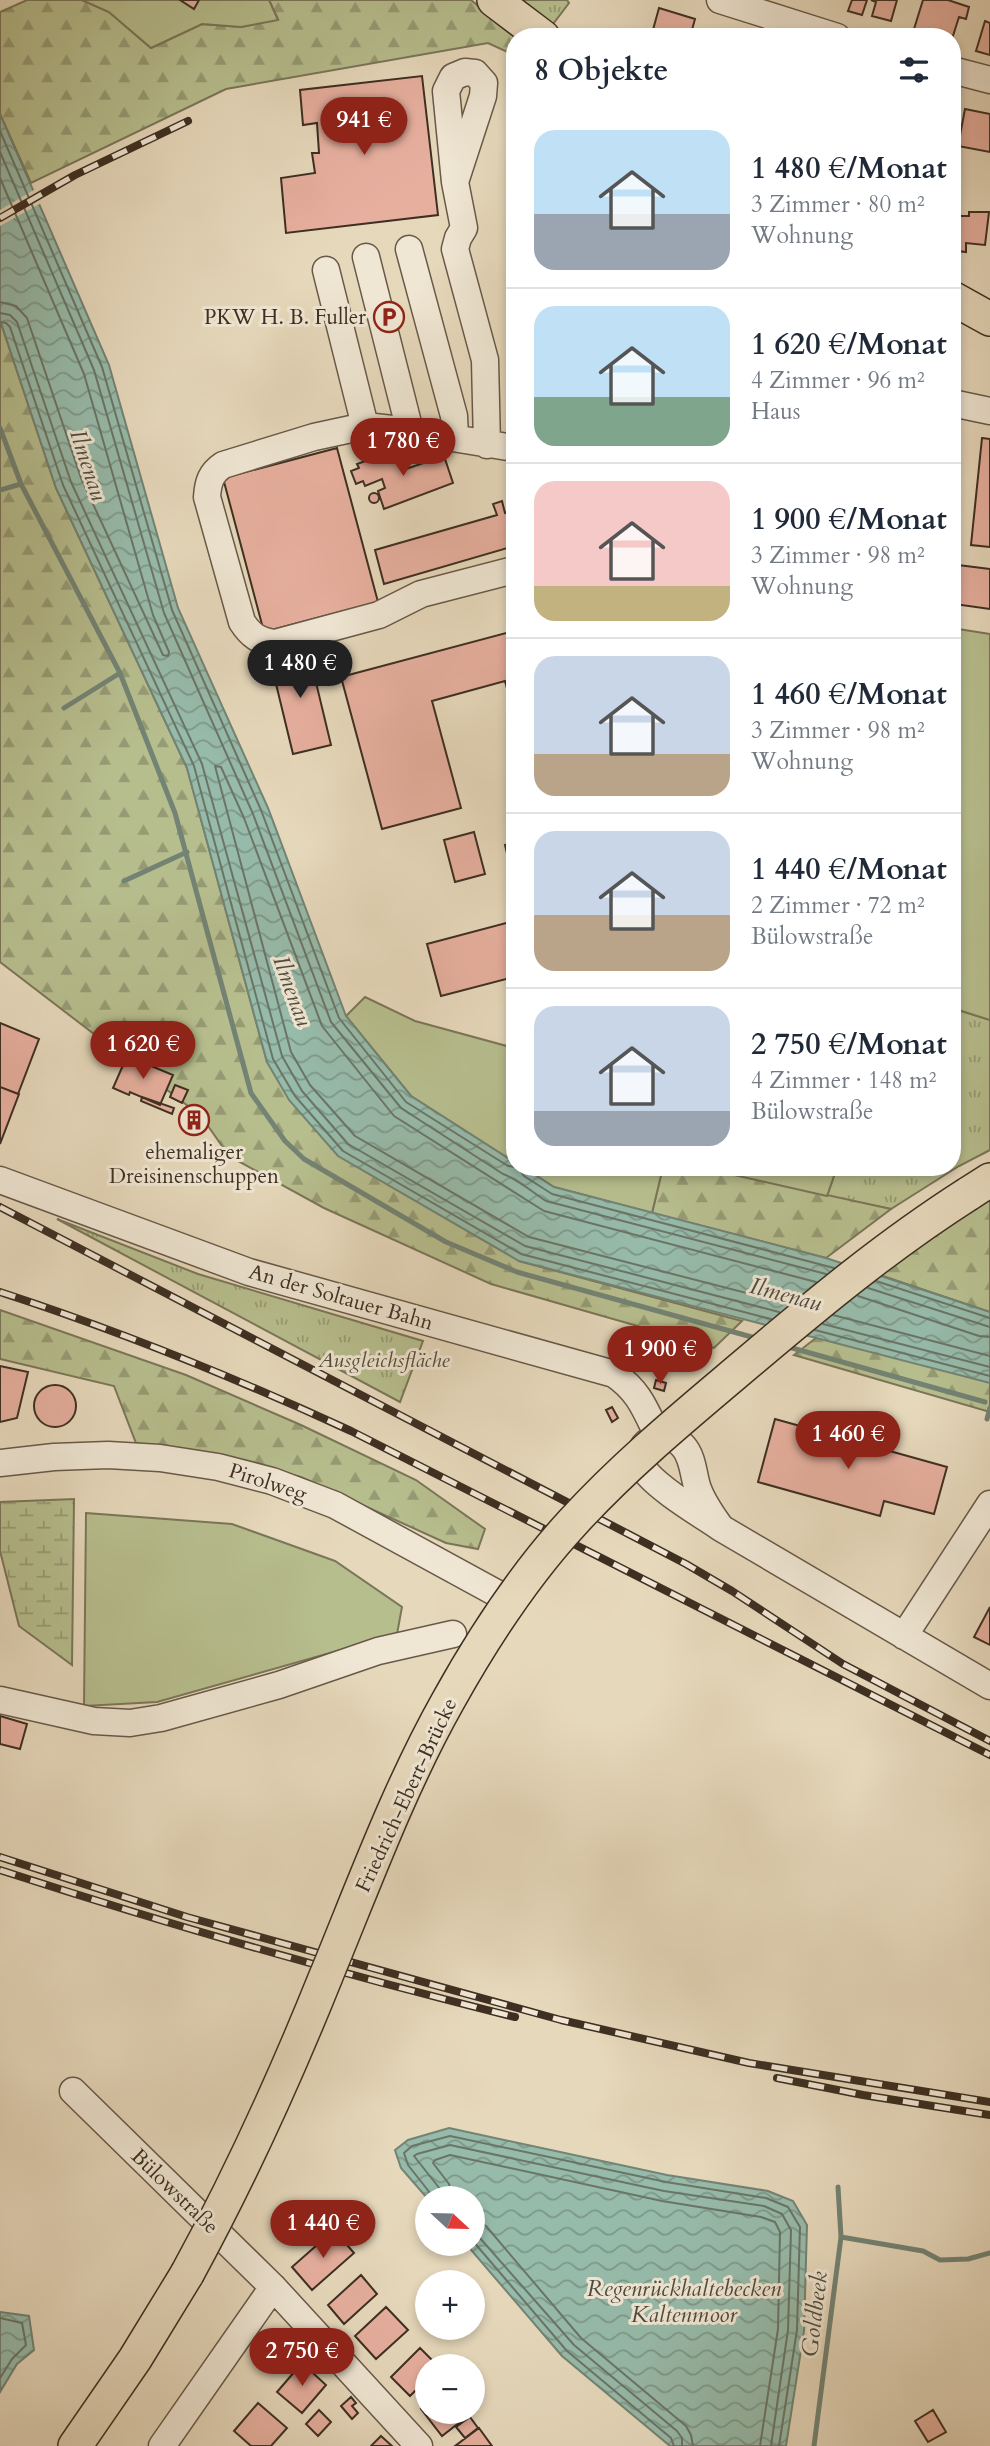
<!DOCTYPE html>
<html lang="de">
<meta charset="utf-8">
<style>
:root{--surface:#fff;--page:#f6f6f7;--text:#1f2937;--muted:#747a83;--line:#e0e1e3;--accent:#8f2418}
body{margin:0;font-family:Cardo,serif;background:var(--page);color:var(--text);height:100vh;display:flex;flex-direction:column;font-size:26px;white-space:nowrap}
*{box-sizing:border-box;margin:0}
p{font-size:23px;color:var(--muted)}
.icon{flex:none;width:38px;height:38px;fill:none;stroke:currentColor;stroke-width:2;stroke-linecap:round;stroke-linejoin:round}
.map{position:relative;flex:1;overflow:hidden}
.drawer{position:absolute;left:506px;top:28px;width:455px;height:1148px;display:flex;flex-direction:column;background:var(--surface);border-radius:28px;box-shadow:0 4px 10px #0003}
.drawer>*{flex:none}
.needle{width:46px;rotate:112deg}
.buttons{position:absolute;left:415px;top:2186px;display:grid;gap:14px}
.buttons a{display:grid;place-items:center;width:70px;height:70px;border-radius:50%;background:var(--surface);box-shadow:0 4px 10px #0003;font-size:35px}
.price{position:absolute;translate:-50% -60px;padding:0 16px;border-radius:24px;background:var(--accent);color:#fff;font-size:23px;line-height:46px;filter:drop-shadow(0 2px 4px #0008)}
.price::after{content:'';position:absolute;left:50%;top:42px;width:21px;height:16px;margin-left:-10px;background:inherit;clip-path:polygon(0 0,100% 0,50% 100%)}
.price.on{background:#222;color:#fff}
ul{padding:0;list-style:none}
li{display:flex;align-items:center;gap:21px;height:175px;padding:0 28px}
li+li{border-top:2px solid var(--line)}
li span{display:grid;place-items:center;flex:none;width:196px;height:140px;border-radius:21px;color:#555}
li>.icon{margin-inline-start:auto}
span .icon{width:84px;height:84px;fill:#fffc;stroke-width:1}
li b{font-size:30px}
h2{display:flex;justify-content:space-between;align-items:center;height:84px;padding:0 28px;font-size:30px}
.map>svg:first-child{display:block}
.grass{fill:url(#grass-tufts);stroke:#7a7658;stroke-width:2}
.forest{fill:url(#forest-firs);stroke:#7a7658;stroke-width:2}
.wetland{fill:url(#wetland-marsh);stroke:#7a7658;stroke-width:2}
.garden{fill:#b7be8e;stroke:#7a7658;stroke-width:2}
.water{fill:url(#water-waves);stroke:#738374;stroke-width:2}
.pier{fill:#e6d8bb}
.lines{fill:none;stroke-linecap:round;stroke-linejoin:round}
.shore{stroke:#6a7566;stroke-width:2}
.stream{stroke:#738374;stroke-width:5}
.building{fill:#e6af9e;stroke:#3e2f22;stroke-width:2}
.minor-casing{stroke:#685948;stroke-width:29}
.major-casing{stroke:#3e2f22;stroke-width:36}
.minor{stroke:#efe6d3;stroke-width:26}
.major{stroke:#e6d8bb;stroke-width:33}
.rail-casing{stroke:#3e2f22;stroke-width:8}
.rail{stroke:#efe6d3;stroke-width:5;stroke-dasharray:16;stroke-linecap:butt}
.major-bridge-casing{stroke:#3e2f22;stroke-width:36;stroke-linecap:butt}
.major-bridge{stroke:#e6d8bb;stroke-width:33}
.labels{text-anchor:middle;stroke-width:6;stroke-linejoin:round;paint-order:stroke}
.poi-label{font-size:21px;fill:#3e2f22;stroke:#efe6d3;text-anchor:end}
.street-label{font-size:21px;fill:#3e2f22;stroke:#efe6d3}
.park-label{font-size:21px;font-style:italic;fill:#564c38;stroke:#efe6d3}
.water-label{font-size:23px;font-style:italic;fill:#504b3d;stroke:#efe6d3}
</style>
<div class="map">
<svg width="990" height="2446" viewBox="0 0 990 2446">
<defs>
<pattern id="grass-tufts" width="24" height="20" patternUnits="userSpaceOnUse" patternTransform="scale(1.75)"><rect width="24" height="20" fill="#b7be8e"/><path d="M3 7l-1-3M5 7V3M7 7l1-3M15 17l-1-3M17 17v-4M19 17l1-3" fill="none" stroke="#969b74"/></pattern>
<pattern id="forest-firs" width="22" height="20" patternUnits="userSpaceOnUse" patternTransform="scale(1.75)"><rect width="22" height="20" fill="#b7be8e"/><path d="M5 1l3.5 6h-7zM16 11l3.5 6h-7z" fill="#969b74"/></pattern>
<pattern id="wetland-marsh" width="20" height="14" patternUnits="userSpaceOnUse" patternTransform="scale(1.75)"><rect width="20" height="14" fill="#b7be8e"/><path d="M1 5h8M5 5V1M11 12h8M15 12V8" fill="none" stroke="#969b74"/></pattern>
<pattern id="water-waves" width="16" height="10" patternUnits="userSpaceOnUse" patternTransform="scale(1.75)"><rect width="16" height="10" fill="#97bbaa"/><path d="M0 5q4-4 8 0t8 0" fill="none" stroke="#7d988a"/></pattern>
</defs>
<rect width="100%" height="100%" fill="#e6d8bb"/>
<filter id="stains"><feTurbulence type="fractalNoise" baseFrequency=".00286" numOctaves="4"/><feColorMatrix values="0 0 0 0 .2 0 0 0 0 .09 0 0 0 0 .02 0 0 0 .5 -.17"/></filter>
<radialGradient id="worn" r=".72"><stop offset=".6" stop-color="#630" stop-opacity="0"/><stop offset="1" stop-color="#630" stop-opacity=".3"/></radialGradient>
<!-- grass -->
<path class="grass" d="M522,0H567L569,3L553,24Z
M952,1008L990,1020V1150L959,1166L891,1209L827,1196L837,1167H952Z
M57,1219L198,1274L423,1341L400,1402Z"/>
<!-- forest -->
<path class="forest" d="M27,0H82L109,12L151,48L202,24L241,27L278,19L269,0H471L516,37L514,55L488,43L226,89L31,183L0,114V12Z
M0,320L56,488L187,768L267,1062L519,1261L742,1321L714,1348L491,1284L324,1208L229,1156L201,1116L0,962Z
M663,1167H699L891,1209L826,1258L652,1213Z
M990,1197V1312L877,1274Z
M0,1310L186,1375L301,1425L416,1480L485,1529L478,1549L446,1543L301,1477L223,1457L136,1443L114,1386L0,1359Z
M821,1334L990,1381V1412L794,1355Z"/>
<!-- wetland -->
<path class="wetland" d="M74,1499L72,1665L19,1626L0,1551V1502Z"/>
<!-- garden -->
<path class="garden" d="M82,0H269L278,20L241,27L202,24L151,48L109,12Z
M952,628L990,634V1020L952,1008Z
M365,997L415,1021L514,1048V1162L411,1096L346,1016Z
M523,1167H663L652,1213L554,1187Z
M699,1167H837L827,1196Z
M86,1513L232,1524L335,1561L402,1607L397,1634L157,1702L84,1706Z"/>
<!-- water -->
<path class="water" d="M0,114L109,365L178,608L268,808L346,1016L411,1096L514,1162V1167H523L554,1187L826,1258L990,1312V1383L519,1261L338,1156L289,1100L267,1062L187,768L56,488L0,320Z
M449,2128L667,2175L768,2191L793,2201L807,2225L804,2331L786,2446H670L562,2356L466,2244H472V2198H427L401,2168L395,2150L408,2140Z
M0,2312L29,2316L34,2350L17,2364L0,2392Z"/>
<!-- pier -->
<path class="pier" d="M37,188L43,202L0,226V210Z"/>
<g class="lines">
<!-- shore -->
<path class="shore" d="M0,131L102,367L172,610L261,810L339,1018L406,1102L508,1166L515,1167
M0,152L94,370L164,613L253,814L331,1022L401,1108L503,1174C518,1179 532,1192 546,1201L826,1274
M0,178L84,374L153,615L169,652L168,656L163,655L81,478L27,318L16,306L0,302
M0,313L10,315L17,322L71,482L202,764L282,1056L302,1091L348,1144L525,1246L779,1312
M0,322L6,323L10,327L63,485L194,766L273,1059L295,1096L343,1151L521,1254L771,1319
M518,1167L524,1176L552,1194L834,1268
M876,1281L990,1318
M868,1288L990,1327
M858,1296L979,1336L990,1337
M789,1304L529,1237L355,1136L310,1085L291,1052L215,766L221,767L244,818L322,1026L394,1116L544,1211L816,1282
M833,1315L990,1356
M823,1324L990,1367
M815,1330L990,1376
M434,2198L408,2165L404,2153L412,2146L450,2136L666,2182L766,2198L788,2207L800,2227L797,2330L779,2446
M443,2198L440,2189L414,2156L417,2154L450,2145L664,2191L764,2206L782,2214L791,2230L788,2330L771,2446
M453,2198L449,2184L433,2163L435,2160L450,2155L662,2201L761,2217L775,2222L780,2232L778,2329L760,2446
M472,2218L486,2226L581,2338L686,2426L691,2435L693,2446
M472,2229L574,2345L677,2431L682,2438V2446
M472,2240L567,2351L671,2438L674,2446
M0,2318L22,2323L26,2345L12,2359L0,2378"/>
<!-- stream -->
<path class="stream" d="M0,428L21,484L120,673L175,813L251,1093L285,1141L304,1159L446,1242L517,1272L759,1339
M0,490L21,484
M64,708L120,673
M124,881L187,852
M785,1346L985,1402
M987,1419L990,1408
M841,2237L923,2251L940,2260L968,2259L990,2253
M814,2446L841,2237L838,2187"/>
</g>
<!-- building -->
<path class="building" d="M180,0H199L194,9Z
M852,0H867L862,15L848,11Z
M871,0H897L891,21L872,16L876,2Z
M923,0H948L969,7L966,19L959,17L952,39V37H939L914,29Z
M659,8L695,19L690,37H651Z
M985,21L990,23V55L976,51Z
M422,76L438,215L286,233L281,178L315,173L312,153H319L317,123L303,125L300,90Z
M965,109L990,114V152L958,146Z
M969,212H989L985,245L966,243V252L958,251V242H952V216H969Z
M952,423L957,424L954,466H952Z
M982,438L990,439V547L971,545Z
M337,448L378,602L264,632L223,478Z
M396,450L403,470L444,456L453,483L384,509L378,491L385,488L382,479L365,486L363,481L356,484L351,471L359,468L357,464Z
M369 498a5 5 0 1 1 10 0a5 5 0 1 1-10 0Z
M502,501L505,513L514,510V546L384,584L375,550L497,515L493,504Z
M958,565L990,569V609L954,604Z
M514,631V694L509,696L505,681L432,701L461,808L382,829L341,677Z
M307,645L331,745L293,754L269,655Z
M474,832L485,874L455,882L444,840Z
M514,843V882L505,845Z
M514,921V977L441,996L427,944Z
M0,1023L39,1039L18,1094L0,1087Z
M127,1056L173,1075L160,1105L130,1092L129,1095L113,1088Z
M175,1085L188,1090L182,1103L170,1097Z
M0,1087L19,1094L0,1144Z
M142,1097L174,1108L172,1114L141,1101Z
M0,1366L28,1372L17,1418L0,1422Z
M656,1380L666,1383L664,1391L654,1388Z
M34 1406a21 21 0 1 1 42 0a21 21 0 1 1-42 0Z
M612,1407L618,1418L612,1422L606,1410Z
M775,1419L947,1467L934,1514L884,1501L880,1516L758,1482Z
M990,1607V1645L974,1637Z
M0,1716L27,1724L20,1749L0,1744Z
M334,2230L354,2253L312,2290L292,2267Z
M361,2275L377,2294L344,2324L328,2305Z
M386,2307L408,2330L376,2359L355,2336Z
M420,2348L438,2366H427V2379L410,2396L391,2377Z
M302,2363L326,2385L302,2413L277,2392Z
M351,2397L356,2403L352,2406L358,2413L352,2419L341,2406Z
M258,2403L287,2428L271,2446H251L234,2431Z
M427,2404V2412H466L469,2415L442,2436L421,2409Z
M319,2410L331,2422L318,2436L306,2424Z
M933,2410L946,2432L928,2442L915,2421Z
M470,2417L478,2428L465,2438L456,2427Z
M479,2428L492,2446H455Z
M381,2436L392,2446H371Z"/>
<g class="lines">
<!-- minor casing -->
<g class="minor-casing">
<path id="minor" d="M720,0L837,37
M952,70L990,80
M455,182L483,96L484,83L475,73L465,72L453,77L446,91L455,182L464,228L458,238L455,249L485,360L487,445
M409,249L454,416L455,438
M366,257L410,431
M326,270L365,426
M952,403L990,411
M514,448L410,431L365,426L314,437L223,465C211,473 208,482 207,497L242,622C251,636 259,641 275,643L379,615L421,594L514,570
M0,1180L249,1272L614,1374C639,1391 645,1409 658,1436
M0,1463L54,1457L108,1455L160,1458L218,1467L272,1481L335,1505L511,1601
M721,1528C702,1515 655,1487 644,1469C629,1445 662,1424 683,1446C693,1457 693,1473 697,1486C702,1502 712,1515 721,1528L990,1686
M904,1636L990,1504
M0,1700L94,1721L130,1723L161,1718L279,1685L378,1651L453,1634
M73,2091L273,2287L419,2446
M162,2446L273,2287"/>
</g>
<!-- major casing -->
<g class="major-casing">
<path id="major" d="M494,0L543,37
M952,298L990,319
M968,1194L990,1180
M75,2446L135,2359L187,2274"/>
</g>
<!-- minor -->
<use href="#minor" class="minor"/>
<!-- major -->
<use href="#major" class="major"/>
<!-- rail casing -->
<g class="rail-casing">
<path id="rail" d="M0,218L75,175L188,121
M0,1207L686,1564L732,1591L843,1664L990,1741
M0,1292C120,1331 236,1378 351,1431L990,1755
M0,1857L187,1917L561,2020L749,2063L990,2102
M0,1870C170,1925 341,1974 515,2017
M777,2078L863,2095L990,2115"/>
</g>
<!-- rail -->
<use href="#rail" class="rail"/>
<!-- major-bridge casing -->
<g class="major-bridge-casing">
<path id="major-bridge" d="M187,2274C240,2177 285,2078 326,1976C364,1884 399,1788 448,1701C483,1638 524,1575 573,1522C626,1464 686,1415 745,1365C817,1304 888,1245 968,1194"/>
</g>
<!-- major-bridge -->
<use href="#major-bridge" class="major-bridge"/>
</g>
<!-- icons -->
<defs>
<g id="parking-ring" transform="scale(1.575)"><circle r="9.5" fill="#efe6d3" stroke="#8f2418" stroke-width="1.5"/><path d="M-3.5-5.5H1a3.5 3.5 0 0 1 0 7H-1V5.5H-3.5ZM-1-3.4V-.6H.8a1.4 1.4 0 0 0 0-2.8Z" fill="#8f2418"/></g>
<g id="building-ring" transform="scale(1.575)"><circle r="9.5" fill="#efe6d3" stroke="#8f2418" stroke-width="1.5"/><path d="M-4-6H4V6H1V3H-1V6H-4ZM-2.5-4.3h1.7v1.8h-1.7ZM.8-4.3h1.7v1.8H.8ZM-2.5-1h1.7V.8h-1.7ZM.8-1h1.7V.8H.8Z" fill="#8f2418"/></g>
</defs>
<g fill-rule="evenodd">
<use href="#parking-ring" x="389" y="317"/>
<use href="#building-ring" x="194" y="1120"/>
</g>
<g class="labels">
<!-- poi labels -->
<g class="poi-label">
<text x="366" y="324">PKW H. B. Fuller</text>
<text x="194" y="1159" text-anchor="middle">ehemaliger<tspan x="194" dy="24">Dreisinenschuppen</tspan></text>
</g>
<!-- street labels -->
<g class="street-label">
<text transform="translate(341 1297) rotate(16)" y="7">An der Soltauer Bahn</text>
<text transform="translate(268 1482) rotate(18)" y="7">Pirolweg</text>
<text transform="translate(406 1795) rotate(-65)" y="7">Friedrich-Ebert-Brücke</text>
<text transform="translate(175 2191) rotate(44)" y="7">Bülowstraße</text>
</g>
<!-- park labels -->
<g class="park-label">
<text x="384" y="1367">Ausgleichsfläche</text>
</g>
<!-- water labels -->
<g class="water-label">
<text transform="translate(89 465) rotate(72)" y="8">Ilmenau</text>
<text transform="translate(293 991) rotate(70)" y="8">Ilmenau</text>
<text transform="translate(786 1294) rotate(15)" y="8">Ilmenau</text>
<text x="684" y="2296">Regenrückhaltebecken<tspan x="684" dy="26">Kaltenmoor</tspan></text>
<text transform="translate(814 2314) rotate(-83)" y="8">Goldbeek</text>
</g>
</g>
<rect width="100%" height="100%" filter="url(#stains)"/>
<rect width="100%" height="100%" fill="url(#worn)"/>
</svg>
<div class="buttons">
<a><svg class="needle" viewBox="-14 -14 28 28"><path d="M0-13l5 13h-10z" fill="#e53935"/><path d="M0 13l5-13h-10z" fill="#747a83"/></svg></a>
<a>+</a>
<a>−</a>
</div>
<b class="price" style="left:364px;top:157px">941 €</b>
<b class="price" style="left:403px;top:478px">1 780 €</b>
<b class="price on" style="left:300px;top:700px">1 480 €</b>
<b class="price" style="left:143px;top:1081px">1 620 €</b>
<b class="price" style="left:660px;top:1386px">1 900 €</b>
<b class="price" style="left:848px;top:1471px">1 460 €</b>
<b class="price" style="left:323px;top:2260px">1 440 €</b>
<b class="price" style="left:302px;top:2388px">2 750 €</b>
<section class="drawer">
<h2>8 Objekte<svg class="icon" aria-label="filters" viewBox="0 0 24 24"><path d="M4 7h16M4 17h16"/><circle cx="9" cy="7" r="2"/><circle cx="15" cy="17" r="2"/></svg></h2>
<ul>
<li><span style="background:linear-gradient(#bfe0f5 60%,#9aa5b1 0)"><svg class="icon" aria-label="home" viewBox="0 0 24 24"><path d="M3 11l9-7 9 7M6 9v11h12V9"/></svg></span><div><b>1 480 €/Monat</b><p>3 Zimmer · 80 m²</p><p>Wohnung</p></div></li>
<li><span style="background:linear-gradient(#bfe0f5 65%,#7fa58c 0)"><svg class="icon" aria-label="home" viewBox="0 0 24 24"><path d="M3 11l9-7 9 7M6 9v11h12V9"/></svg></span><div><b>1 620 €/Monat</b><p>4 Zimmer · 96 m²</p><p>Haus</p></div></li>
<li><span style="background:linear-gradient(#f6c9c9 75%,#c2b280 0)"><svg class="icon" aria-label="home" viewBox="0 0 24 24"><path d="M3 11l9-7 9 7M6 9v11h12V9"/></svg></span><div><b>1 900 €/Monat</b><p>3 Zimmer · 98 m²</p><p>Wohnung</p></div></li>
<li><span style="background:linear-gradient(#c9d6e8 70%,#b9a48a 0)"><svg class="icon" aria-label="home" viewBox="0 0 24 24"><path d="M3 11l9-7 9 7M6 9v11h12V9"/></svg></span><div><b>1 460 €/Monat</b><p>3 Zimmer · 98 m²</p><p>Wohnung</p></div></li>
<li><span style="background:linear-gradient(#c9d6e8 60%,#b9a48a 0)"><svg class="icon" aria-label="home" viewBox="0 0 24 24"><path d="M3 11l9-7 9 7M6 9v11h12V9"/></svg></span><div><b>1 440 €/Monat</b><p>2 Zimmer · 72 m²</p><p>Bülowstraße</p></div></li>
<li><span style="background:linear-gradient(#c9d6e8 75%,#9aa5b1 0)"><svg class="icon" aria-label="home" viewBox="0 0 24 24"><path d="M3 11l9-7 9 7M6 9v11h12V9"/></svg></span><div><b>2 750 €/Monat</b><p>4 Zimmer · 148 m²</p><p>Bülowstraße</p></div></li>
</ul>
</section>
</div>
